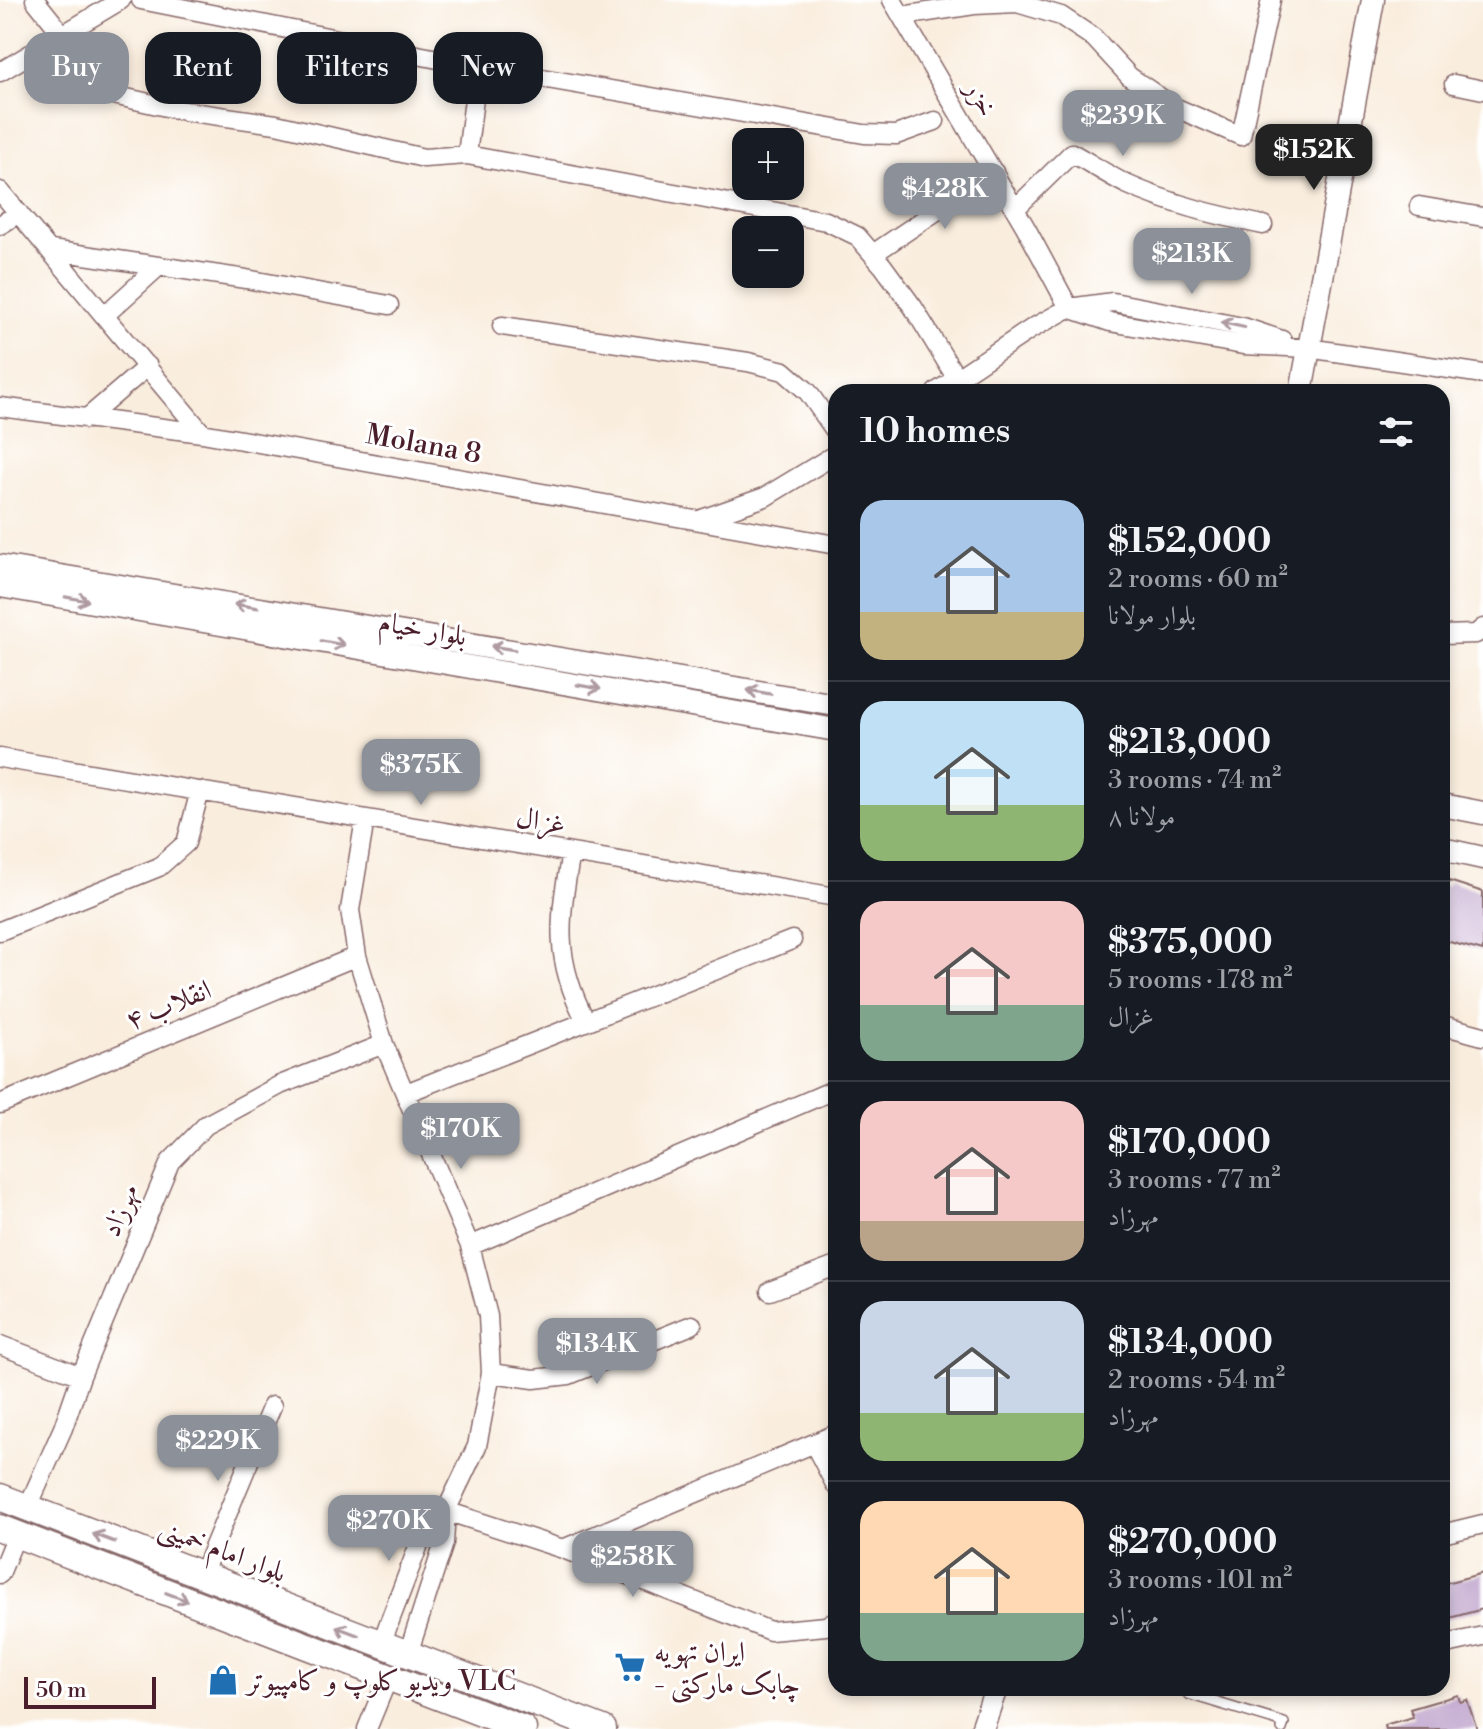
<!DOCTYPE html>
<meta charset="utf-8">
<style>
:root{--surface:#171b24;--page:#242831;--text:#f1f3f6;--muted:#9ea1a6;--line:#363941;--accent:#8c9099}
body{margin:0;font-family:"Libre Bodoni",Amiri,serif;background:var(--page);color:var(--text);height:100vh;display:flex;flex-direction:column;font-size:30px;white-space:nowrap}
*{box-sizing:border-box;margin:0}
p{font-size:26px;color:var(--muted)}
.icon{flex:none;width:44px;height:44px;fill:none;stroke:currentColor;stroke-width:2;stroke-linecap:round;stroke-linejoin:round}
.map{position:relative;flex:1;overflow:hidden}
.details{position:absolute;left:828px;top:384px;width:622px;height:1312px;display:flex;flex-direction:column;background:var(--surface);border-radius:24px;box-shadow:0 4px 12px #0003}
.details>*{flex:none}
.banner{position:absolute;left:24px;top:32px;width:684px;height:72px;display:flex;gap:16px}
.fabs{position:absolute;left:732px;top:128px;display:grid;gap:16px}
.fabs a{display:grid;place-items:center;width:72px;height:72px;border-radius:16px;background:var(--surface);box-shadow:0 4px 12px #0003;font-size:40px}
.scale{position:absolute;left:24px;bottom:20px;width:132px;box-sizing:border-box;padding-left:8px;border:4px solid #4a1f2b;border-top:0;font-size:22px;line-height:28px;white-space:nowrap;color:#4a1f2b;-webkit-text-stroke:6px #fff;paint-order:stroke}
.price{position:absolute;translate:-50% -68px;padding:0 18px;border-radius:16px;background:var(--accent);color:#fff;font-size:26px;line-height:52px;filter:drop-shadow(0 2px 4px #0008)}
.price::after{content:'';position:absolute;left:50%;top:48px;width:24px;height:18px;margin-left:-12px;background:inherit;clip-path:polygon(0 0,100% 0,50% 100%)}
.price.selected{background:#222;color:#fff}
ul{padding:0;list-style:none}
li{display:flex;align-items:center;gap:24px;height:200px;padding:0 32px}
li+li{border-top:2px solid var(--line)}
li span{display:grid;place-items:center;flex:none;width:224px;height:160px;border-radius:24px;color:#555}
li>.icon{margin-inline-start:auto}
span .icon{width:96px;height:96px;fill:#fffc;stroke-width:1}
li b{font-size:34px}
h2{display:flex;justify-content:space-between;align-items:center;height:96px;padding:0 32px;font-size:34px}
.tag{padding:0 28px;border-radius:24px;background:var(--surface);box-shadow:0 4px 12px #0003;font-size:28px;line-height:72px}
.tag.selected{background:var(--accent);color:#fff}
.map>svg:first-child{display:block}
.building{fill:#b99bc8}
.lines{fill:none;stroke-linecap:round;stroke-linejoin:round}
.service-casing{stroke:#876769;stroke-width:12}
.minor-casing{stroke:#876769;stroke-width:21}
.tertiary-casing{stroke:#876769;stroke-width:25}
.secondary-casing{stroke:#876769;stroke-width:29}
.service{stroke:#fff;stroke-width:9}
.minor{stroke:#fff;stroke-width:18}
.tertiary{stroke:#fff;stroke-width:22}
.secondary{stroke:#fff;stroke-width:26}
.oneway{stroke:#ae9aa0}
.labels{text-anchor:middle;stroke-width:6;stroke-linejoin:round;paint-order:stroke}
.street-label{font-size:28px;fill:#4a1f2b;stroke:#fff}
.poi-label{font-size:28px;fill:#4a1f2b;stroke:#fff;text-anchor:start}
</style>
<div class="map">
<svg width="1483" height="1729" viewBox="0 0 1483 1729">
<rect width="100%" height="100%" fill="#fff"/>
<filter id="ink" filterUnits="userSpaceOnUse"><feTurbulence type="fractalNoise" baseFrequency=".0125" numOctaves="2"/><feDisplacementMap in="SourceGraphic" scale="16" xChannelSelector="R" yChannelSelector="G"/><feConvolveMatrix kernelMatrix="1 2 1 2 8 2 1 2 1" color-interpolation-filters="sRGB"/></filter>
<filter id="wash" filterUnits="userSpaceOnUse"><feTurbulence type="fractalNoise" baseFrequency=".006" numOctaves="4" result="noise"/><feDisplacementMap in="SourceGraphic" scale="32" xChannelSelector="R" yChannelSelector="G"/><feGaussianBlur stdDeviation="1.8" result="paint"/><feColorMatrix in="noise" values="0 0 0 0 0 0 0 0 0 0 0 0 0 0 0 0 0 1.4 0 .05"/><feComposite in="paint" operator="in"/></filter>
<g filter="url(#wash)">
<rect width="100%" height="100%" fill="#f9eddd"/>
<g id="blocks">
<!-- building -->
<path class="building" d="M1449,881L1483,892V951L1442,940V885L1447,886Z
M1483,1573V1609L1442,1620V1584Z
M1458,1695L1460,1702L1467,1700L1477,1729H1385L1384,1725L1413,1717L1410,1709Z"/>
</g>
</g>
<g filter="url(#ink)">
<use href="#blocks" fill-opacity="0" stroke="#876769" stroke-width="2"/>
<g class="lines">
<!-- service casing -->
<g class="service-casing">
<path id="service" d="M1188,1694L1284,1723L1282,1729"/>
</g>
<!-- minor casing -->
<g class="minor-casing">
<path id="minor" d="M35,0L63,35L89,78L109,94L184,111L276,124L424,158L467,155L826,221L857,236L883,266L913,307L957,379
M141,0L478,67L467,155
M892,0L1026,228L1069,308
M902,16L974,5L1017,3L1061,16L1094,38L1130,77L1174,107L1241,136L1271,0
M478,67L864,134L896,135L935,121
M0,72L121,0
M1454,84L1483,90
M0,191L202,433
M1419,206L1483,217
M1015,209L1072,153C1090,163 1108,175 1126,184C1170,204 1216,215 1263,225
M0,225L19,213
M51,250L246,279L389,305
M873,254L994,172
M1069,308L1110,322L1243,345L1308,348L1483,374
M105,315L159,266
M502,326L748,362L784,371L808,392L836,432
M936,392L1031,329L1069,308L1113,302L1243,327L1282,340
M0,407L202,433L836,545
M86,419L148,366
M702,519L765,497L836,454
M1442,635L1476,634L1483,628
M0,758L836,897
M365,819L350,910L357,956L384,1044L470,1246L488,1316L491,1373L477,1446L446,1511L421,1539L381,1644
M571,853C559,920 553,959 586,1021
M0,931L159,867L186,843L200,791
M1442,1025L1483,1036
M406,1093L792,940
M0,1104L357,956
M470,1246L836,1089
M770,1291L836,1266
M0,1345L81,1376
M491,1373L534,1379L569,1375L692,1325
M814,1444L836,1486
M27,1509L63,1428L81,1376L170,1162L206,1125L280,1085L384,1044
M446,1511L563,1549L770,1631L826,1626L836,1620
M1442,1534L1483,1524
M563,1549L836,1434
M0,1574L16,1535
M202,1575L272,1406
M1442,1645L1483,1636
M408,1654L444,1543L446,1511
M367,1729L388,1678"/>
</g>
<!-- tertiary casing -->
<g class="tertiary-casing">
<path id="tertiary" d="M1301,392L1373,0
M0,566L836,705
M0,586L836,730
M1442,805L1483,813
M1442,849L1483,858
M982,1729L996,1688"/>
</g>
<!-- secondary casing -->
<g class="secondary-casing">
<path id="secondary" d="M0,1497L603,1729
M0,1528L523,1729"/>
</g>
<!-- service -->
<use href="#service" class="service"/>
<!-- minor -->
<use href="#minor" class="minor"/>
<!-- tertiary -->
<use href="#tertiary" class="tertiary"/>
<!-- secondary -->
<use href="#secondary" class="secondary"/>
</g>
<!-- one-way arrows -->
<defs><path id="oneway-shaft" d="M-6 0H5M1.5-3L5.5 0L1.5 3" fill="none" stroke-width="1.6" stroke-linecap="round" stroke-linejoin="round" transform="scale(2)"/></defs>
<g class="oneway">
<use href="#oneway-shaft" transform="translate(1233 325) rotate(-168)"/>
<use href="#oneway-shaft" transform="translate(77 599) rotate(10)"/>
<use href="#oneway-shaft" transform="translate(246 606) rotate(-171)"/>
<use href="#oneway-shaft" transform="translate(333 643) rotate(10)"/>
<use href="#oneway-shaft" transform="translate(503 648) rotate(-171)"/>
<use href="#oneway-shaft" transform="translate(589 687) rotate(10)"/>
<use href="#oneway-shaft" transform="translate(759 692) rotate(-170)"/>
<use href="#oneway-shaft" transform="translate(104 1538) rotate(-159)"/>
<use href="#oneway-shaft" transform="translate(177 1597) rotate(21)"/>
<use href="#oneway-shaft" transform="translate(347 1631) rotate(-159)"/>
</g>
</g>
<!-- icons -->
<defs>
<g id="supermarket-bare" transform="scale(2.4)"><path d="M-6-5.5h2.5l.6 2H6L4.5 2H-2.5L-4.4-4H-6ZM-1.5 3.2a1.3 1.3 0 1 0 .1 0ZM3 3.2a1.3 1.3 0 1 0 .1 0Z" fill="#1f6fb2" stroke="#fff" stroke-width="2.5" paint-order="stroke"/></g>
<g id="shop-bare" transform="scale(2.4)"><path d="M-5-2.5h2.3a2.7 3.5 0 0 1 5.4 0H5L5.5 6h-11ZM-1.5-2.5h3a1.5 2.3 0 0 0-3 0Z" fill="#1f6fb2" stroke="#fff" stroke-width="2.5" paint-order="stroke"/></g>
</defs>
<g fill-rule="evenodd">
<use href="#supermarket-bare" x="630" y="1667"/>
<use href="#shop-bare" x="223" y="1680"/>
</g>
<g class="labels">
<!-- street labels -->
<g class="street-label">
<text transform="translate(982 98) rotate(60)" y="10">خزر</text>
<text transform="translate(424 443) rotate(10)" y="10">Molana 8</text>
<text transform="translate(423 628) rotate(10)" y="10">بلوار خیام</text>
<text transform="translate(541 820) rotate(9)" y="10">غزال</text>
<text transform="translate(168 1004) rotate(-22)" y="10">انقلاب ۴</text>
<text transform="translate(119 1210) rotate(-67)" y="10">مهرزاد</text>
<text transform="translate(223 1549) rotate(21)" y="10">بلوار امام خمینی</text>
</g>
<!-- poi labels -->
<g class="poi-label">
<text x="654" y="1661">ایران تهویه<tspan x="654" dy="32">- چابک مارکتی</tspan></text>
<text x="247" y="1690">ویدیو کلوپ و کامپیوتر VLC</text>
</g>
</g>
</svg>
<div class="fabs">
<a>+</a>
<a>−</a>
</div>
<div class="scale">50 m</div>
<b class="price" style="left:1123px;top:158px">$239K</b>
<b class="price selected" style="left:1314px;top:192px">$152K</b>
<b class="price" style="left:945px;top:231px">$428K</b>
<b class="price" style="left:1192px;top:296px">$213K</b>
<b class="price" style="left:421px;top:807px">$375K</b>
<b class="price" style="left:461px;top:1171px">$170K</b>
<b class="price" style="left:597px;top:1386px">$134K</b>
<b class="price" style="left:218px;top:1483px">$229K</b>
<b class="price" style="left:389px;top:1563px">$270K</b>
<b class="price" style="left:633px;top:1599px">$258K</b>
<div class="banner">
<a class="tag selected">Buy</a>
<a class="tag">Rent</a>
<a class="tag">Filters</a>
<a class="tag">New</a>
</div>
<section class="details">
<h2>10 homes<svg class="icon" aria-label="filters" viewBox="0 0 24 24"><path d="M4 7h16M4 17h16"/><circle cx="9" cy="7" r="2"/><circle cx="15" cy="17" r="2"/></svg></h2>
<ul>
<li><span style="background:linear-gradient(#a9c7e8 70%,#c2b280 0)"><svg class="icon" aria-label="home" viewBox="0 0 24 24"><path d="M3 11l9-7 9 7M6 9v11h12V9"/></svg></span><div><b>$152,000</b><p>2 rooms · 60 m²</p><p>بلوار مولانا</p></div></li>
<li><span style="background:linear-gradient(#bfe0f5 65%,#8fb573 0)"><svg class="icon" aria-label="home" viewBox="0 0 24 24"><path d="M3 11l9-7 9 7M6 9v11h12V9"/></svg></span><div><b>$213,000</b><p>3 rooms · 74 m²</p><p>مولانا ۸</p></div></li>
<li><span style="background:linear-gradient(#f6c9c9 65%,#7fa58c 0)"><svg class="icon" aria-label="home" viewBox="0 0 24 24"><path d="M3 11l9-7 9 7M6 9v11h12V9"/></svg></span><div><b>$375,000</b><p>5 rooms · 178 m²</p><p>غزال</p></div></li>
<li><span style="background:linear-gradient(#f6c9c9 75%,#b9a48a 0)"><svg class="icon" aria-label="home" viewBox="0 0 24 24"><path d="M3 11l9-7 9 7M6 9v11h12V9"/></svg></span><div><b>$170,000</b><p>3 rooms · 77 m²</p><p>مهرزاد</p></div></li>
<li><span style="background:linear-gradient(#c9d6e8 70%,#8fb573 0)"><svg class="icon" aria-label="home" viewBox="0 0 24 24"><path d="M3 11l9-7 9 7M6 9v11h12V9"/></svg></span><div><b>$134,000</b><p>2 rooms · 54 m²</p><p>مهرزاد</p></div></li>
<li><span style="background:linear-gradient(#ffd9b3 70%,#7fa58c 0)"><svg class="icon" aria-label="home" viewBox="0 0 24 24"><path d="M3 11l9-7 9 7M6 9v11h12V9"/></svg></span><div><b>$270,000</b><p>3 rooms · 101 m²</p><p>مهرزاد</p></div></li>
</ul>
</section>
</div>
